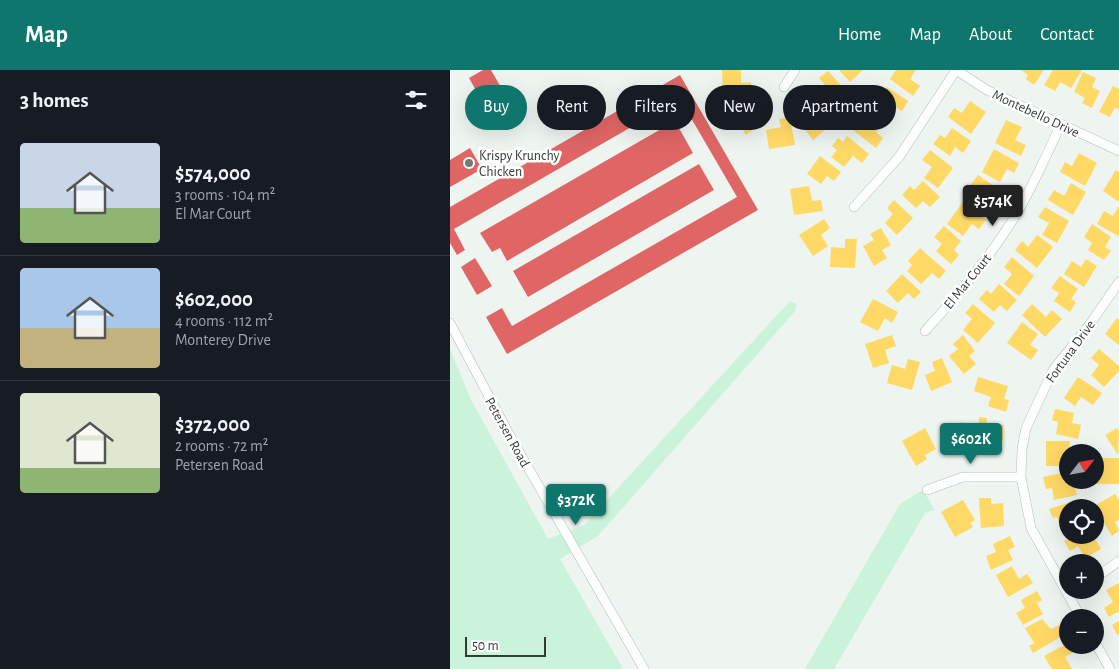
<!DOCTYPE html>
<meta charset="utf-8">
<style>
:root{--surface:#171b24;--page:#20242c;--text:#f1f3f6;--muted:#9ea1a6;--line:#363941;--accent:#0f766e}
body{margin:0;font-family:"Alegreya Sans",sans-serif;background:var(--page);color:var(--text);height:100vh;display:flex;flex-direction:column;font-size:19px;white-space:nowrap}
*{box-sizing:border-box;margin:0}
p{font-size:16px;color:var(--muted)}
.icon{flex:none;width:28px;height:28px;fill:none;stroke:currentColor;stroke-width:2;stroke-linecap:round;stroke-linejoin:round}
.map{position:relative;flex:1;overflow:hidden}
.panel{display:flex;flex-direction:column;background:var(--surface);width:450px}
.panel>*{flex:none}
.hud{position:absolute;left:15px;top:15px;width:475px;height:45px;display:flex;gap:10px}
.needle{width:32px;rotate:59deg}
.fabs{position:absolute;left:609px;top:374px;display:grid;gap:10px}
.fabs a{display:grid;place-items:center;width:45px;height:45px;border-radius:50%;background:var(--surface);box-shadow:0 5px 20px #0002;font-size:25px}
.scale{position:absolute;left:15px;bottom:12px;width:81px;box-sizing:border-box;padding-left:5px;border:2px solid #343a36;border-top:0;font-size:14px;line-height:18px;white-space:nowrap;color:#343a36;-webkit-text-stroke:4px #fff;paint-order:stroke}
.price{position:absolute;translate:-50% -42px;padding:0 11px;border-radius:5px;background:var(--accent);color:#fff;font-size:16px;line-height:32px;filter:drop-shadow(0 1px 2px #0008)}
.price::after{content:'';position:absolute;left:50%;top:30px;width:15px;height:11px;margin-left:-8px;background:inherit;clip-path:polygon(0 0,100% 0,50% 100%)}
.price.active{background:#222;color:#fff}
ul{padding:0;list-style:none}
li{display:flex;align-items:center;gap:15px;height:125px;padding:0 20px}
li+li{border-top:1px solid var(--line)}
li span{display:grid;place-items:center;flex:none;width:140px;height:100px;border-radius:5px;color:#555}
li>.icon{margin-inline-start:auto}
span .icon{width:60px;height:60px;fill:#fffc;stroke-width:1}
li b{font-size:21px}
h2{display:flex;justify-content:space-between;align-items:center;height:60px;padding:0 20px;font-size:21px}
.tag{padding:0 18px;border-radius:22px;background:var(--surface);box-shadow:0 5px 20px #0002;font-size:18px;line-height:45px}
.tag.active{background:var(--accent);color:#fff}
header{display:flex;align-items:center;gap:30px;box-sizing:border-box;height:70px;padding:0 25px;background:var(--accent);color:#fff}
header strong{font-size:24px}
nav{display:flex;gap:28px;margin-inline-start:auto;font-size:18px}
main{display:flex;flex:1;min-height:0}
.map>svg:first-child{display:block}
.green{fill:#cbf2da}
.homes{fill:#ffd966}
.shops{fill:#e06666}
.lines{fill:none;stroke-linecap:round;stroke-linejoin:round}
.street-casing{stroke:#b7bcb9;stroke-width:10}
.street{stroke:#fcfdfd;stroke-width:9}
.poi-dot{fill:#757b77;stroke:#fff;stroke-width:2}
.labels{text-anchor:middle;stroke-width:5;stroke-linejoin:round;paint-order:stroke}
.street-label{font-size:14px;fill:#343a36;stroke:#fff}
.poi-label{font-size:14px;fill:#343a36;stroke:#fff;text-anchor:start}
</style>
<header>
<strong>Map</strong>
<nav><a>Home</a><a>Map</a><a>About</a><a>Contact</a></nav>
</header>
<main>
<section class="panel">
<h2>3 homes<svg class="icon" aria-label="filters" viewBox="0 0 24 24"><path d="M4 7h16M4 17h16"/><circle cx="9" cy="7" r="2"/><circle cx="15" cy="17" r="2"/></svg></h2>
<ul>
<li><span style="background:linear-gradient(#c9d6e8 65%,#8fb573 0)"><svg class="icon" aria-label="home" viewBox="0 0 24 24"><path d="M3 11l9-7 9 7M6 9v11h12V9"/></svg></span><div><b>$574,000</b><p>3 rooms · 104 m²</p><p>El Mar Court</p></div></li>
<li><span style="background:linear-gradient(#a9c7e8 60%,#c2b280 0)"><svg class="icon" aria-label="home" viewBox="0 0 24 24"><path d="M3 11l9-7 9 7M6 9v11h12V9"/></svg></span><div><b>$602,000</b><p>4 rooms · 112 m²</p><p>Monterey Drive</p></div></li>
<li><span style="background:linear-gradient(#dfe7d0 75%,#8fb573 0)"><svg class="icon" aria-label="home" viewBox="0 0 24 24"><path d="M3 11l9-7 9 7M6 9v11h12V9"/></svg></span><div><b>$372,000</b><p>2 rooms · 72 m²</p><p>Petersen Road</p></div></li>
</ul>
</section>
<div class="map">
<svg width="669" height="599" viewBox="0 0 669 599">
<rect width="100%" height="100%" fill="#eef4f0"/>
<!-- green -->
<path class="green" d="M340,231L346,234L345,241L148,466L110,489L173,599H0V278L19,326L98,469L134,455Z
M473,420L485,440L475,443L384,599H355L450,434Z"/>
<!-- homes -->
<path class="homes" d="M272,0H291V13L301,12L302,23L273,25Z
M389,0H413L400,12Z
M446,0H466L460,9L470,16L463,26L440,9Z
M571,0H594L584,15L576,9L578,5Z
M603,0H632L621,18L610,12L605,21L594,15Z
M378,1L397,22L378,39L365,24L375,15L369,8Z
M633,2L646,8L642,17L650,21L642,38L632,33L635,28L624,22Z
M663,16L669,19V40L665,37L660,47L649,42Z
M437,17L458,31L452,41L444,36L438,45L420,33L427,22L431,25Z
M520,31L536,42L521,64L498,47L504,38L512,43Z
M305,32L311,41L304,46L310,55L296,65L284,46Z
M363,32L375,48L368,53L374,61L363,70L349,52L358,45L354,39Z
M418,40L434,52L426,62L433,68L426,78L403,60Z
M340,47L345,75L319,79L316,60L331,57L329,49Z
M556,50L572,57L565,70L576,75L571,86L545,73Z
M502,58L521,71L513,83L505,77L500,86L483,74L490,65L495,68Z
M397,66L419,84L412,93L403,86L394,97L381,87L387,80L382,76L388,68L393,72Z
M544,79L569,93L564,103L557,99L550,112L532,102Z
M480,80L503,98L488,118L474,108L482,97L472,90Z
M629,83L647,93L635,116L610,102L615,92L622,96Z
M370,86L391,102L384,111L377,106L371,114L357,104Z
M666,100L669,102V132L653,121Z
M528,105L547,118L540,127L545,131L538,141L523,130L528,123L519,117Z
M473,111L490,127L480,137L473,131L466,138L452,125L460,116L464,120Z
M621,113L636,122L623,145L598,130L604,120L614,126Z
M359,116L362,131L371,130L373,141L344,145L340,119Z
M444,130L463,148L447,165L435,153L443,144L437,138Z
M512,133L536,150L529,159L522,154L513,166L497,154Z
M669,136V164L668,166L647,154L654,141L663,146Z
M595,137L619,151L607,173L592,165L599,153L588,147Z
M374,149L380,158L371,165L378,176L363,186L349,165Z
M642,154L661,167L655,177L661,181L654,190L638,180L642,173L634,167Z
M494,156L511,171L504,180L509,185L501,194L486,181L492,174L484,167Z
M431,158L441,175L432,180L437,188L424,196L413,176L424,170L420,164Z
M587,165L603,177L587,198L565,180L572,171L578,177Z
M395,169H407L405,198L380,197L381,177L395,178Z
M470,178L496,201L489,209L482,203L471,214L457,201L462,195L458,191Z
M562,187L584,206L569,226L554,214L562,204L554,197Z
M636,189L647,196L634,217L614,204L622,191L631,197Z
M452,204L471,222L464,229L458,223L448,233L436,221Z
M610,206L628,219L621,229L626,232L620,242L604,231L609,223L601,218Z
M549,214L567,230L557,241L550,235L544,242L529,229L537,220L541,224Z
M423,229L448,242L442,253L435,248L428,261L410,252Z
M523,234L545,253L528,273L513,260L522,249L515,243Z
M582,234L596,247L602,240L612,249L595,267L572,245Z
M667,248L669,250V275L655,264Z
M572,252L588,264L580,275L588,280L581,290L557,273Z
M442,265L446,276L435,280L439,293L423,298L415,274Z
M513,265L525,281L519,286L526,294L514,304L499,286L508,279L503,274Z
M649,279L669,296V301L654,317L641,305L649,295L641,288Z
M492,288L502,312L481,321L475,305L485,301L482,292Z
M458,289L470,292L462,320L437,313L442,295L455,299Z
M528,307L558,316L554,329L559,330L556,342L538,336L541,327L524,321Z
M628,307L652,323L643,335L631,327L625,336L614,328Z
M605,339L624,343L622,353L631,355L628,369L606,364L608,352L602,350Z
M529,347L537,348L536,355H553V371H538V383L526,382V377H523V369L528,370Z
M514,352L519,381L507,383L505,373L493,376L489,357Z
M475,358L486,379L475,385L477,389L466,396L452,371Z
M667,358L669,361L668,385L655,365Z
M596,371H620L618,396H596Z
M649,388H669V414H645V402H650Z
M612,403L614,412L623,410L627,425L604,430L602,418L596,419L593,407Z
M665,424L669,430V450L665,452L669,461L662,466L644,436Z
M529,428H541V434L553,433L554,456L531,458Z
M513,430L525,450L520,453L523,457L505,467L491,442Z
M624,431L626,438H618V458L611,460L607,447L603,448L599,439Z
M625,465H643L651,479L635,488L628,476L620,481L614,471Z
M560,466L565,477L558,480L563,490L541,500L536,486L546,482L543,474Z
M562,496L569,509L577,504L583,513L558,527L546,505Z
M669,513V541L659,547L654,538L663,532L656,520Z
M587,521L592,530L587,533L593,544L573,555L566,543L575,538L571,530Z
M592,549L601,559L609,555L614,565L583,583L579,576L584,573L575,558Z
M669,551V564L667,565L662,555Z
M618,573L624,582L615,587L622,599H602L594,586Z"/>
<!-- shops -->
<path class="shops" d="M33,0H41L64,40L43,51L19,8Z
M230,5L308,140L57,284L36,247L52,238L62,256L287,127L230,29L4,159L15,180L7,185L0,173V137Z
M225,51L243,83L57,191L50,178L42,182L30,163Z
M20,78L32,99L0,117V90Z
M249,94L264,120L78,227L63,201Z
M25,188L42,216L27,225L11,197Z"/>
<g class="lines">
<!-- street casing -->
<g class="street-casing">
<path id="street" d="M506,0L537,20L669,81
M334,17L345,0
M404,137L449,87L506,0
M0,253L60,366L194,599
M475,261C508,225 542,185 567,143C584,114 597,84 611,54
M477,420L513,407H571
M645,508L669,491
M631,548L581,458L571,407L572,379L576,358L603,300L640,254L669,212
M645,572L660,599"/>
</g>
<!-- street -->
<use href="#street" class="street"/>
</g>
<!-- markers -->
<circle class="poi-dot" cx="19" cy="93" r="5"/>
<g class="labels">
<!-- street labels -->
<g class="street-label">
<text transform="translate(586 43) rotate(25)" y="5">Montebello Drive</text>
<text transform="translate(517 211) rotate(-51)" y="5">El Mar Court</text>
<text transform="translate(620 281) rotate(-54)" y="5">Fortuna Drive</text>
<text transform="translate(58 362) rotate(61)" y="5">Petersen Road</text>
</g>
<!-- poi labels -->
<g class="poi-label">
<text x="29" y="90">Krispy Krunchy<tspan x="29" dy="16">Chicken</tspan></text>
</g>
</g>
</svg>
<div class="fabs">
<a><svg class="needle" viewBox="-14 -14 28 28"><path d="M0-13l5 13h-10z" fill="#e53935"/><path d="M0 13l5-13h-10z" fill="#9ea1a6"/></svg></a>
<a><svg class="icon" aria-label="locate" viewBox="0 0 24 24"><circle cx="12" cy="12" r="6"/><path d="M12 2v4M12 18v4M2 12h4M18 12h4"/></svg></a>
<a>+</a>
<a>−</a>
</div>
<div class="scale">50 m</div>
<b class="price active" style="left:543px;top:157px">$574K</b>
<b class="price" style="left:521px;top:395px">$602K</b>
<b class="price" style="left:126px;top:456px">$372K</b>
<div class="hud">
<a class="tag active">Buy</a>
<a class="tag">Rent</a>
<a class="tag">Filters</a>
<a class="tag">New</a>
<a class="tag">Apartment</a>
</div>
</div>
</main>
